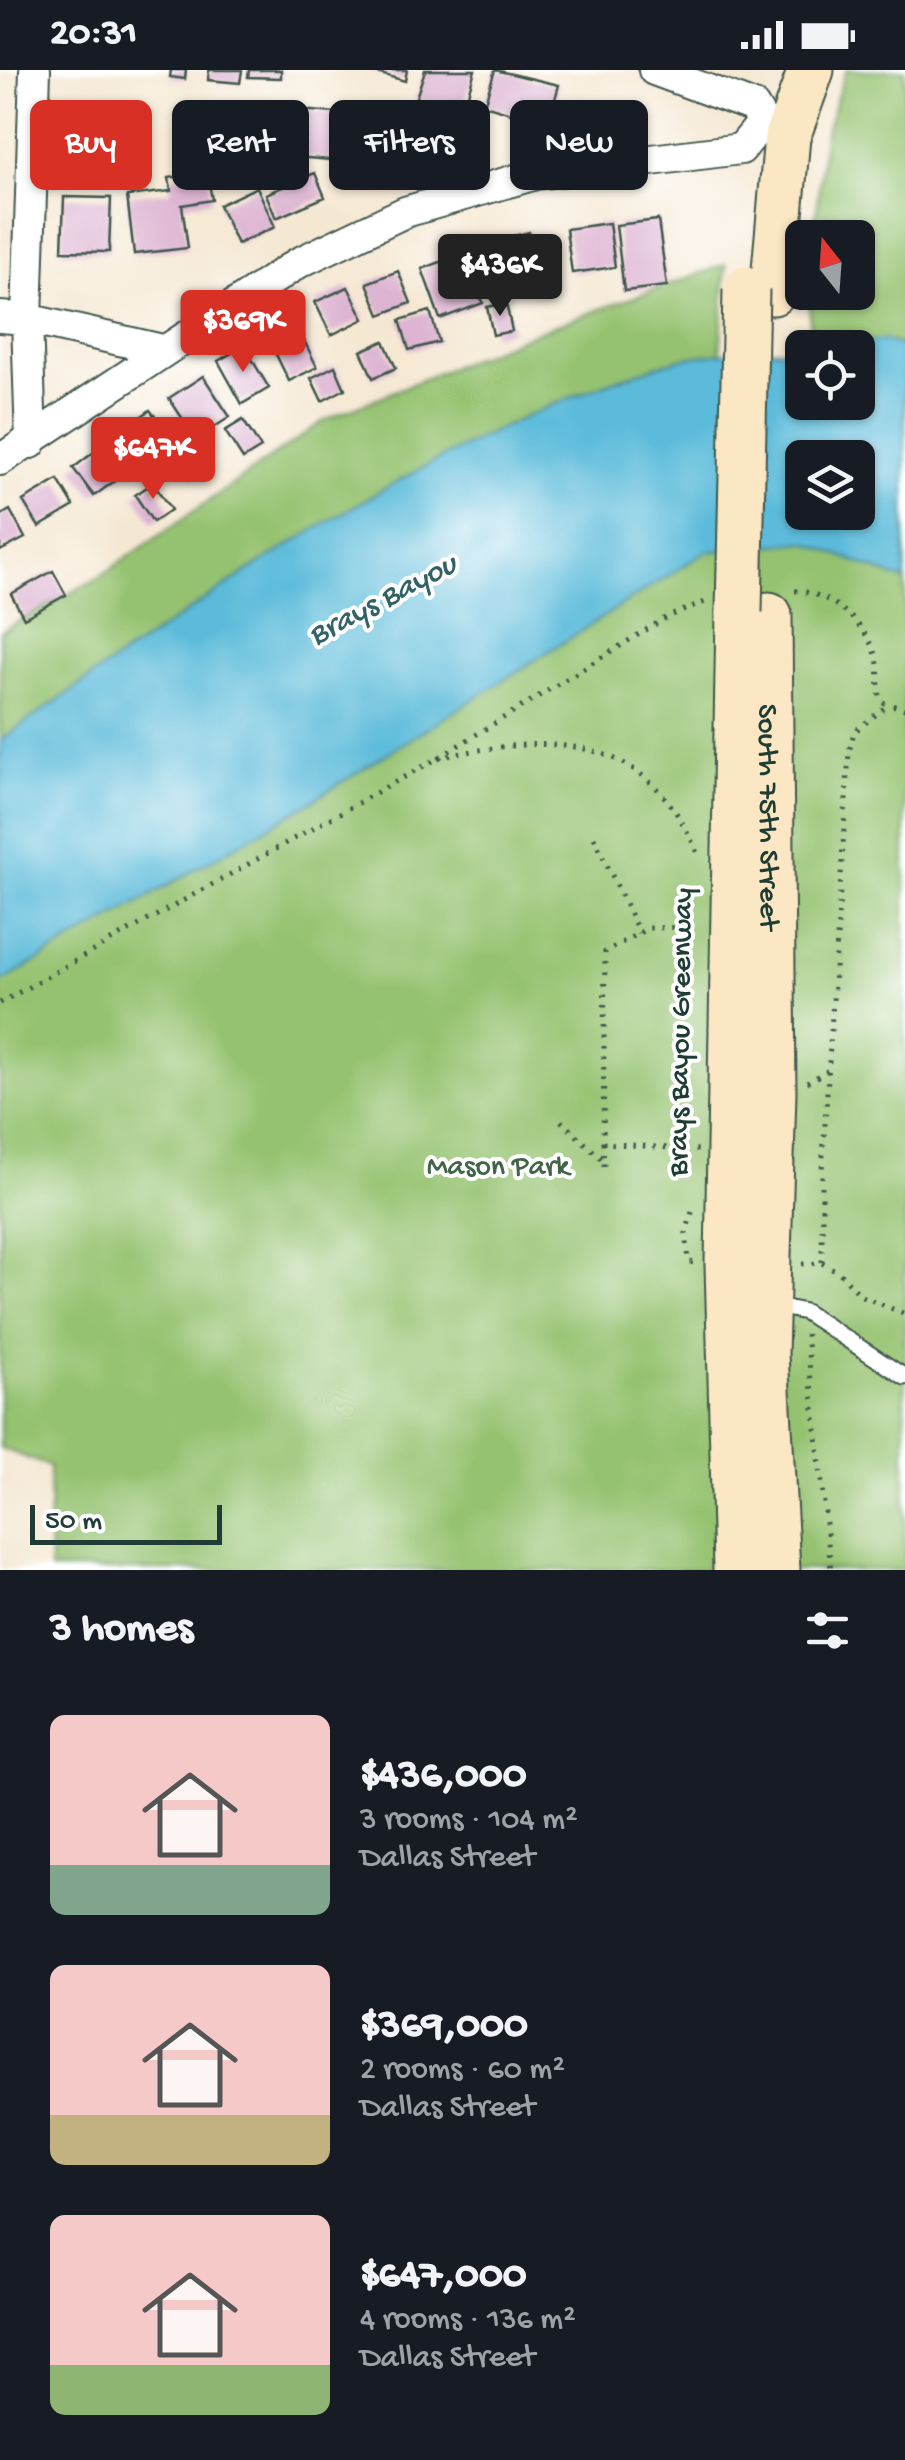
<!DOCTYPE html>
<meta charset="utf-8">
<style>
:root{--surface:#171b24;--page:#20242c;--text:#f1f3f6;--muted:#9ea1a6;--accent:#d93025}
body{margin:0;font-family:"Gochi Hand",sans-serif;background:var(--page);color:var(--text);height:100vh;display:flex;flex-direction:column;font-size:38px;white-space:nowrap}
*{box-sizing:border-box;margin:0}
p{font-size:32px;color:var(--muted)}
.icon{flex:none;width:55px;height:55px;fill:none;stroke:currentColor;stroke-width:2;stroke-linecap:round;stroke-linejoin:round}
.map{position:relative;height:1500px;overflow:hidden}
.side{display:flex;flex-direction:column;background:var(--surface);flex:1}
.side>*{flex:none}
.top-card{position:absolute;left:30px;top:30px;width:845px;height:90px;display:flex;gap:20px}
.needle{width:65px;rotate:343deg}
.fabs{position:absolute;left:785px;top:150px;display:grid;gap:20px}
.fabs a{display:grid;place-items:center;width:90px;height:90px;border-radius:15px;background:var(--surface);box-shadow:0 2px 8px #0004;font-size:50px}
.scale{position:absolute;left:30px;bottom:25px;width:192px;box-sizing:border-box;padding-left:10px;border:5px solid #1f3d34;border-top:0;font-size:28px;line-height:35px;white-space:nowrap;color:#1f3d34;-webkit-text-stroke:8px #fff;paint-order:stroke}
.price{position:absolute;translate:-50% -85px;padding:0 22px;border-radius:10px;background:var(--accent);color:#fff;font-size:32px;line-height:65px;filter:drop-shadow(0 2px 5px #0008)}
.price::after{content:'';position:absolute;left:50%;top:60px;width:30px;height:22px;margin-left:-15px;background:inherit;clip-path:polygon(0 0,100% 0,50% 100%)}
.price.on{background:#222;color:#fff}
ul{padding:0;list-style:none}
li{display:flex;align-items:center;gap:30px;height:250px;padding:0 50px}
li span{display:grid;place-items:center;flex:none;width:280px;height:200px;border-radius:15px;color:#555}
li>.icon{margin-inline-start:auto}
span .icon{width:120px;height:120px;fill:#fffc;stroke-width:1}
li b{font-size:42px}
h2{display:flex;justify-content:space-between;align-items:center;height:120px;padding:0 50px;font-size:42px}
.chip{padding:0 35px;border-radius:15px;background:var(--surface);box-shadow:0 2px 8px #0004;font-size:35px;line-height:90px}
.chip.on{background:var(--accent);color:#fff}
.status{display:flex;justify-content:space-between;align-items:center;height:70px;padding:0 50px;background:var(--surface);direction:ltr}
.status svg{height:28px;fill:currentColor}
.map>svg:first-child{display:block}
.green{fill:#95c270;stroke:#5a8052;stroke-width:2.5}
.water{fill:#5cbbda;stroke:#3e7c87;stroke-width:2.5;fill-rule:evenodd}
.building{fill:#ddb4d2}
.lines{fill:none;stroke-linecap:round;stroke-linejoin:round}
.service-casing{stroke:#3f574c;stroke-width:19}
.minor-casing{stroke:#3f574c;stroke-width:34}
.secondary-casing{stroke:#3f574c;stroke-width:49}
.path{stroke:#3f574c;stroke-width:5;stroke-dasharray:2.5 8;stroke-linecap:butt}
.service{stroke:#fff;stroke-width:15}
.minor{stroke:#fff;stroke-width:30}
.secondary{stroke:#fbe7c3;stroke-width:45}
.secondary-bridge-casing{stroke:#3f574c;stroke-width:49;stroke-linecap:butt}
.secondary-bridge{stroke:#fbe7c3;stroke-width:45}
.labels{text-anchor:middle;stroke-width:8;stroke-linejoin:round;paint-order:stroke}
.street-label{font-size:30px;fill:#1f3d34;stroke:#fff}
.park-label{font-size:30px;fill:#426546;stroke:#fff}
.water-label{font-size:32px;font-style:italic;fill:#316366;stroke:#fff}
</style>
<div class="status"><b>20:31</b><svg viewBox="0 0 49 12"><path d="M0 12V9h3v3zM5 12V6h3v6zM10 12V3h3v9zM15 12V0h3v12zM26 1h20v11H26zM47 4h2v5h-2z"/></svg></div>
<div class="map">
<svg width="905" height="1500" viewBox="0 0 905 1500">
<rect width="100%" height="100%" fill="#fff"/>
<filter id="ink" filterUnits="userSpaceOnUse"><feTurbulence type="fractalNoise" baseFrequency=".01" numOctaves="2"/><feDisplacementMap in="SourceGraphic" scale="20" xChannelSelector="R" yChannelSelector="G"/><feConvolveMatrix kernelMatrix="1 2 1 2 8 2 1 2 1" color-interpolation-filters="sRGB"/></filter>
<filter id="wash" filterUnits="userSpaceOnUse"><feTurbulence type="fractalNoise" baseFrequency=".0048" numOctaves="4" result="noise"/><feDisplacementMap in="SourceGraphic" scale="40" xChannelSelector="R" yChannelSelector="G"/><feGaussianBlur stdDeviation="2.25" result="paint"/><feColorMatrix in="noise" values="0 0 0 0 0 0 0 0 0 0 0 0 0 0 0 0 0 1.4 0 .05"/><feComposite in="paint" operator="in"/></filter>
<g filter="url(#wash)">
<rect width="100%" height="100%" fill="#f5e8d3"/>
<!-- green -->
<path class="green" d="M846,0H905V1500H50L49,1396L0,1378V562L98,508L325,350L534,263L726,194L707,481L858,442V278L809,277L810,223L858,222V168L814,167L824,67Z"/>
<!-- water -->
<path class="water" d="M883,270L905,276V511L805,472L706,482L306,735L0,913V670C210,526 421,370 666,293C707,280 760,282 802,278V332H858V278L808,277ZM802,388H858V442H802Z"/>
<g id="blocks">
<!-- building -->
<path class="building" d="M171,0H186L185,9L170,7Z
M209,0H242L240,13L208,10Z
M249,0H281V8L248,7Z
M366,0H407L405,11Z
M425,0H475L462,44L415,31Z
M495,0L559,15L548,54L484,35Z
M300,40L346,44L342,91L296,87Z
M207,101L212,130L182,135L188,178L134,184L127,126L171,121L169,108Z
M315,103L325,127L276,148L266,124Z
M257,117L275,157L237,174L219,135Z
M64,127L111,128L109,182L62,181Z
M658,150L667,216L624,221L616,155Z
M609,153L615,197L572,203L566,159Z
M529,162L536,193L493,204L486,173Z
M464,183L483,233L440,249L422,199Z
M398,201L411,233L380,245L367,213Z
M348,217L364,249L331,265L315,232Z
M506,233L512,261L493,265L487,237Z
M430,241L439,272L409,280L400,250Z
M293,248L317,297L289,311L265,262Z
M384,271L396,298L373,308L361,281Z
M244,276L269,318L242,334L218,291Z
M335,296L345,319L322,331L311,308Z
M203,306L230,347L196,369L169,328Z
M150,340L173,369L144,391L122,361Z
M243,350L261,378L243,389L225,361Z
M106,373L127,402L94,426L73,398Z
M194,379L208,398L193,409L178,390Z
M58,410L74,436L39,457L23,431Z
M153,413L171,440L153,452L135,425Z
M10,440L25,468L0,481V446Z
M53,501L66,525L24,548L11,524Z"/>
</g>
</g>
<g filter="url(#ink)">
<use href="#blocks" fill-opacity="0" stroke="#3f574c" stroke-width="2.5"/>
<g class="lines">
<!-- service casing -->
<g class="service-casing">
<path id="service" d="M771,1235L805,1242L905,1307"/>
</g>
<!-- minor casing -->
<g class="minor-casing">
<path id="minor" d="M0,247L27,249L163,280
M31,373L27,249L35,0
M0,390L298,193L405,142L536,104L741,79L763,52L754,37L654,0"/>
</g>
<!-- secondary casing -->
<g class="secondary-casing">
<g id="secondary">
<path d="M773,222L787,67L811,0"/>
<path id="s1" d="M769,545L773,1023L765,1284L777,1500"/>
<path d="M736,1500L728,1194L739,542"/>
</g>
</g>
<!-- path -->
<path class="path" d="M795,521C829,521 866,554 876,585C881,600 876,617 882,632L905,639
M438,688C552,663 650,661 699,788
M594,767L639,863
M0,933L438,688L667,547L705,532
M807,1012L831,999
M561,1051L603,1090
M603,1073L605,882L648,858L700,857
M604,1096L603,1073L698,1080
M692,1142L686,1163L689,1192L697,1193
M822,1193L839,1202L861,1226L905,1244
M802,1194L822,1193V1100L849,682L854,662L888,635
M806,1264L831,1500"/>
<!-- service -->
<use href="#service" class="service"/>
<!-- minor -->
<use href="#minor" class="minor"/>
<!-- secondary -->
<use href="#secondary" class="secondary"/>
<!-- secondary-bridge casing -->
<g class="secondary-bridge-casing">
<path id="secondary-bridge" d="M739,542L746,219"/>
</g>
<!-- secondary-bridge -->
<use href="#secondary-bridge" class="secondary-bridge"/>
</g>
</g>
<g class="labels">
<!-- street labels -->
<g class="street-label">
<text dy="10" stroke="none"><textPath href="#s1" startOffset="202">South 75th Street</textPath></text>
<text transform="translate(678 962) rotate(-89)" y="10">Brays Bayou Greenway</text>
</g>
<!-- park labels -->
<g class="park-label">
<text x="498" y="1104">Mason Park</text>
</g>
<!-- water labels -->
<g class="water-label">
<text transform="translate(381 527) rotate(-28)" y="11">Brays Bayou</text>
</g>
</g>
</svg>
<div class="fabs">
<a><svg class="needle" viewBox="-14 -14 28 28"><path d="M0-13l5 13h-10z" fill="#e53935"/><path d="M0 13l5-13h-10z" fill="#9ea1a6"/></svg></a>
<a><svg class="icon" aria-label="locate" viewBox="0 0 24 24"><circle cx="12" cy="12" r="6"/><path d="M12 2v4M12 18v4M2 12h4M18 12h4"/></svg></a>
<a><svg class="icon" aria-label="layers" viewBox="0 0 24 24"><path d="M12 4l9 5-9 5-9-5zM3 14l9 5 9-5"/></svg></a>
</div>
<div class="scale">50 m</div>
<b class="price on" style="left:500px;top:249px">$436K</b>
<b class="price" style="left:243px;top:305px">$369K</b>
<b class="price" style="left:153px;top:432px">$647K</b>
<div class="top-card">
<a class="chip on">Buy</a>
<a class="chip">Rent</a>
<a class="chip">Filters</a>
<a class="chip">New</a>
</div>
</div>
<section class="side">
<h2>3 homes<svg class="icon" aria-label="filters" viewBox="0 0 24 24"><path d="M4 7h16M4 17h16"/><circle cx="9" cy="7" r="2"/><circle cx="15" cy="17" r="2"/></svg></h2>
<ul>
<li><span style="background:linear-gradient(#f6c9c9 75%,#7fa58c 0)"><svg class="icon" aria-label="home" viewBox="0 0 24 24"><path d="M3 11l9-7 9 7M6 9v11h12V9"/></svg></span><div><b>$436,000</b><p>3 rooms · 104 m²</p><p>Dallas Street</p></div></li>
<li><span style="background:linear-gradient(#f6c9c9 75%,#c2b280 0)"><svg class="icon" aria-label="home" viewBox="0 0 24 24"><path d="M3 11l9-7 9 7M6 9v11h12V9"/></svg></span><div><b>$369,000</b><p>2 rooms · 60 m²</p><p>Dallas Street</p></div></li>
<li><span style="background:linear-gradient(#f6c9c9 75%,#8fb573 0)"><svg class="icon" aria-label="home" viewBox="0 0 24 24"><path d="M3 11l9-7 9 7M6 9v11h12V9"/></svg></span><div><b>$647,000</b><p>4 rooms · 136 m²</p><p>Dallas Street</p></div></li>
</ul>
</section>
